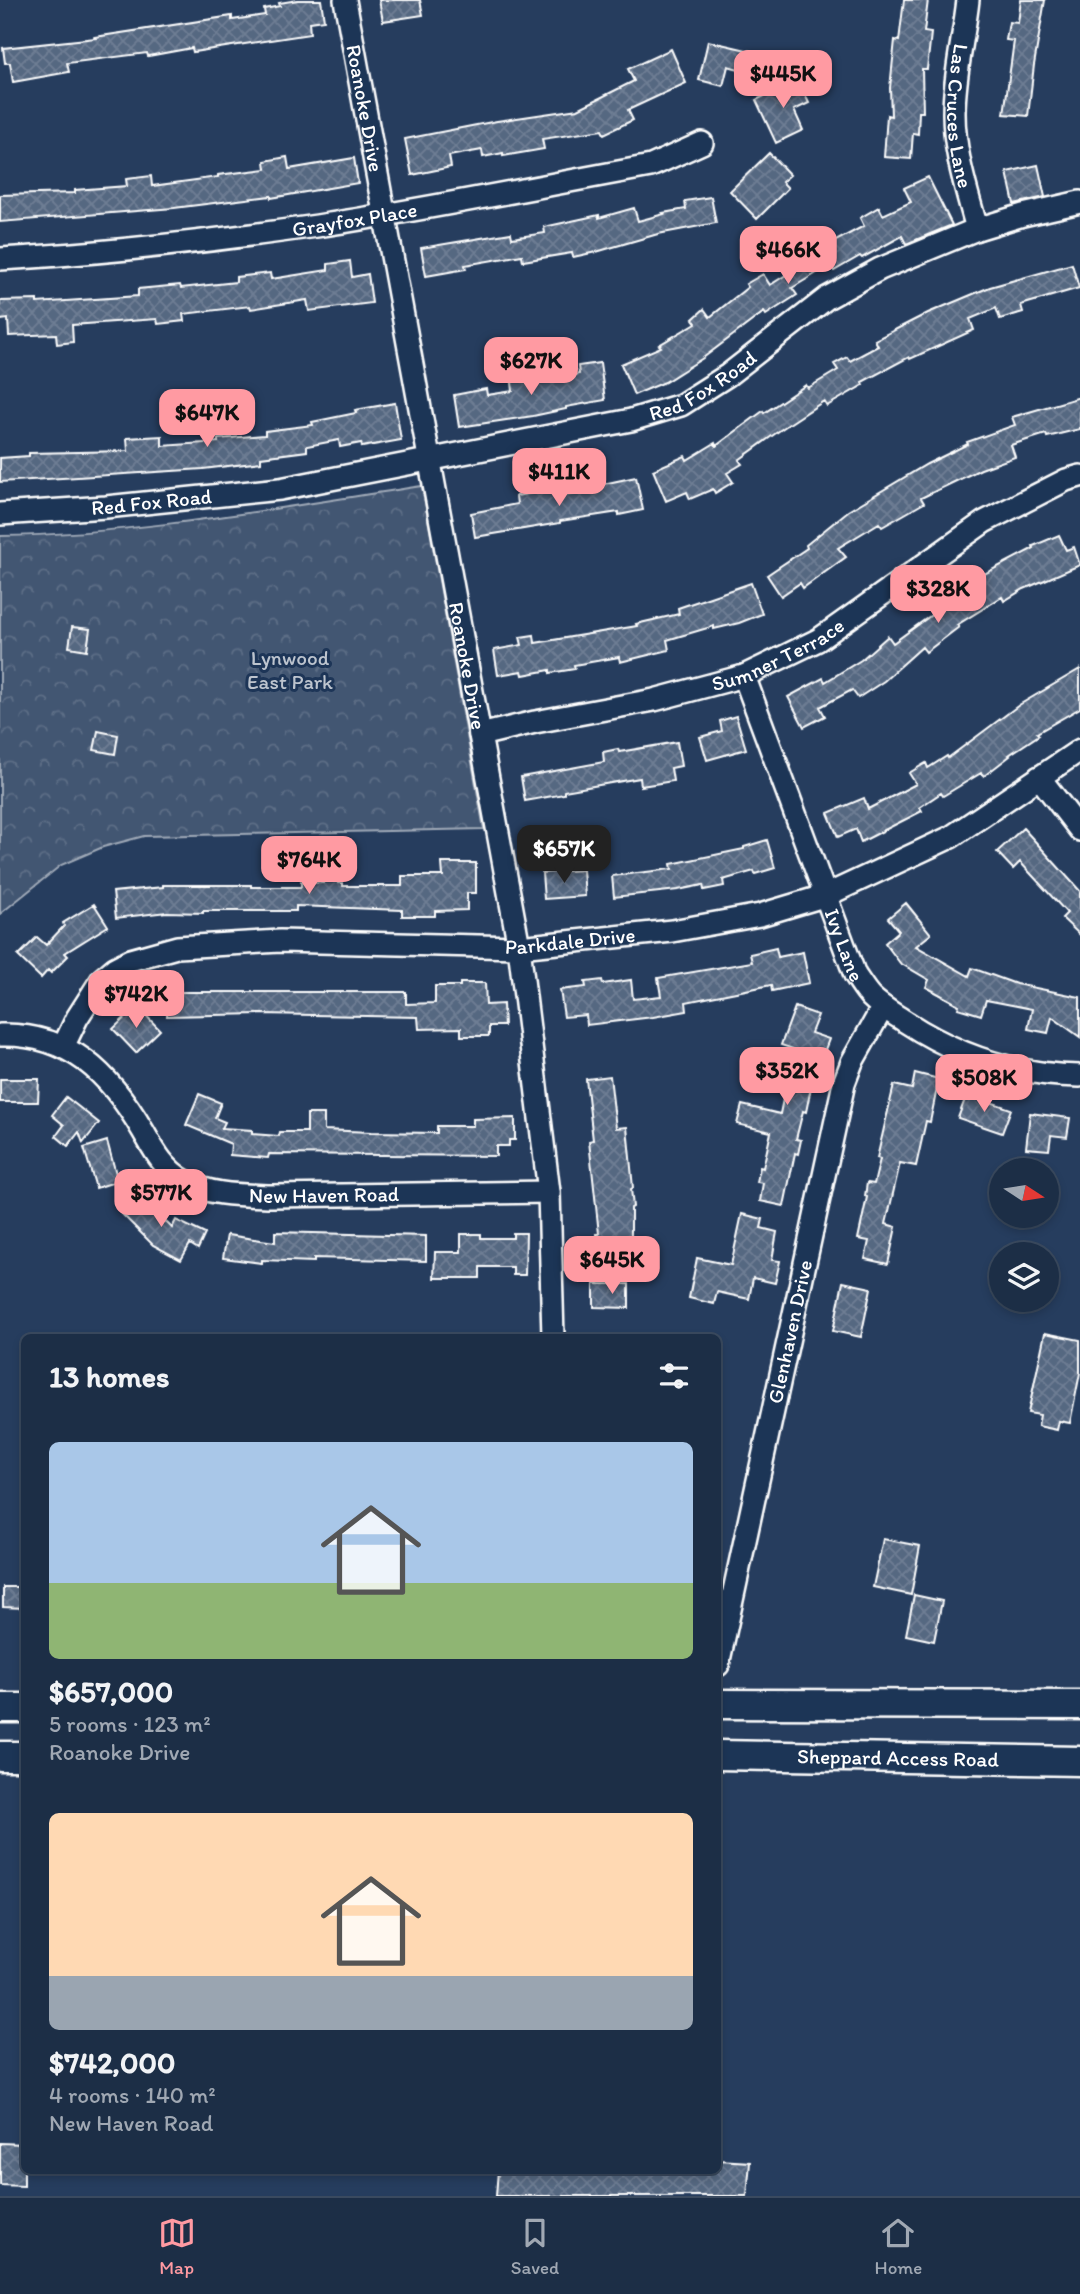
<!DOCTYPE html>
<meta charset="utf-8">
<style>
:root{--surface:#1c2e46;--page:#293a51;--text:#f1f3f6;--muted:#a0a8b3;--line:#3a4a5f;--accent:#ff9aa2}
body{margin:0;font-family:Itim,sans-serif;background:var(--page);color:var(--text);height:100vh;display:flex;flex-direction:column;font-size:26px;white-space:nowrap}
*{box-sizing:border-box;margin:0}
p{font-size:23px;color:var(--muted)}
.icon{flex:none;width:38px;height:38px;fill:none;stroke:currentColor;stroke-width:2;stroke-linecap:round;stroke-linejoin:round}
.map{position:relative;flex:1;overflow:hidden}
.details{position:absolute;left:21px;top:1334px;width:700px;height:840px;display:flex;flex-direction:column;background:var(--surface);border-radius:10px;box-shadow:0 4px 10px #0003,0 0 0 2px var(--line)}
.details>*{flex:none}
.needle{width:46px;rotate:102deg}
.tools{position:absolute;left:989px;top:1158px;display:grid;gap:14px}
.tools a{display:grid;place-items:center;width:70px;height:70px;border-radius:50%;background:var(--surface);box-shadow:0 4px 10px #0003,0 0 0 2px var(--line);font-size:35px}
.price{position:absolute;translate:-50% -60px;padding:0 16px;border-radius:14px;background:var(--accent);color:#111;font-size:23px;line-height:46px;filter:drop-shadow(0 2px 4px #0008)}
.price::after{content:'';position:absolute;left:50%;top:42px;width:21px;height:16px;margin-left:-10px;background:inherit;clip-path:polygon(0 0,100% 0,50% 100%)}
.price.on{background:#222;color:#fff}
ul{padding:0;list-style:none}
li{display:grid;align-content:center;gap:14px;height:371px;padding:0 28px}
li span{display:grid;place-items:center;height:217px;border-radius:10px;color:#555}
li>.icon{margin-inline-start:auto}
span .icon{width:126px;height:126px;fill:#fffc;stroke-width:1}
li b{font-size:30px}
h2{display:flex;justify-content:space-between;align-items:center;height:84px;padding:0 28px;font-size:30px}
.tabs{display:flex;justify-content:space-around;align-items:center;height:98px;border-top:2px solid var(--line);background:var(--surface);font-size:19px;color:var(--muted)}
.tabs a{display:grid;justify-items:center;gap:4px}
.tabs .on{color:var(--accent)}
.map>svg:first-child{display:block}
.park{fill:url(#park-crowns);stroke:#a0aab8;stroke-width:2}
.building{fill:url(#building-cross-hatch);stroke:#fff;stroke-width:2}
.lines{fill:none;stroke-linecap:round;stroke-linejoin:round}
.minor-casing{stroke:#fff;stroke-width:26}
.major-casing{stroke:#fff;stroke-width:33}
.minor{stroke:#1d3557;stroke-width:21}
.major{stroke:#1d3557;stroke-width:28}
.labels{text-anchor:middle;stroke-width:6;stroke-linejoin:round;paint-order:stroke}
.street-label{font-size:21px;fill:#fff;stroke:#1d3557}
.park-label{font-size:21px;fill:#bdc4ce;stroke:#1d3557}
</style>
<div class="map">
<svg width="1080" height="2196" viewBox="0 0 1080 2196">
<defs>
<pattern id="park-crowns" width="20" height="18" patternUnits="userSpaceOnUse" patternTransform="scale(1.75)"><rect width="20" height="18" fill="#425672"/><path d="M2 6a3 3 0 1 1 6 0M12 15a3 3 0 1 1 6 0" fill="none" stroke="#5e6f87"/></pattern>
<pattern id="building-cross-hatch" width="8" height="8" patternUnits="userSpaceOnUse" patternTransform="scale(1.75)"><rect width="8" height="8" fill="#556781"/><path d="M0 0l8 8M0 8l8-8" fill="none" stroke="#6e7e94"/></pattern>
</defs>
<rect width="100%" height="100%" fill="#263d5e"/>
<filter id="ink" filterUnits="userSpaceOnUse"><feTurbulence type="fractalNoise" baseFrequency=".0143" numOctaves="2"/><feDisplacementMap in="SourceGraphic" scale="14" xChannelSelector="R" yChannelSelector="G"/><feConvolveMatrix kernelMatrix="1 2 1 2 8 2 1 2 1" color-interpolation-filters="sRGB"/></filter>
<g filter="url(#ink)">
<!-- park -->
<path class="park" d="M422,486L484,829L144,836L103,847L61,865L0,914V536C142,534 282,507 422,486Z"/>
<!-- building -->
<path class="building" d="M298,0H321L324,20L309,22L310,34L193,52L192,48L148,56L147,53L67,63L69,72L13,82L10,63H5L3,48L96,38L95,37L232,16V20L265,15L264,9L280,6L279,3Z
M379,0H420L423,15L383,21Z
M904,0H928L924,32L931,33L927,69H922L923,112H919L918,134L913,133L911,159L884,157L887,115L891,116L890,88L895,40L899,41Z
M1021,0H1045L1034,65L1028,116L1004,114L1014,41L1006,40L1009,22L1018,23Z
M708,41L751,51L746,71L728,66L723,86L699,80Z
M671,49L686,83L628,110L633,120L604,134L602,130L542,139L544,149L503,156V153L483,157L482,150L449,156L451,167L412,175L405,139L497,121L578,109L634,81L628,69Z
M798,80L809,103L794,110L803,130L776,143L756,100Z
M769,153L790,175L782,182L788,188L757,219L730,191Z
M287,157L289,169L354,158L358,183L271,198V196L174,208L0,222V195L75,193V190L127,186L126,179L151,176L152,186L218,177V175L266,169L265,161Z
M1038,165L1045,197L1014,204L1007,172Z
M928,177L952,225L906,244L902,236L862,258L860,256L834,271L830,265L792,288L797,295L766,315L764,312L703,358L665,382L634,395L621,364L661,347L659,345L696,323L693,319L704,309L710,317L748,287L746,284L763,274L770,285L800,266L794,255L829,234L834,242L864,226L860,218L879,207L883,215L911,202L904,188Z
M711,197L716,223L658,234L596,252L573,257L572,253L523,261L522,255L465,265L466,269L426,276L421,248L511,233L512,238L545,233L544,227L599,215V218L634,208L638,221L664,214L663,213L686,209L685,201Z
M350,261L352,277L368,274L372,303L309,311L307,300L251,309L250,306L183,314L184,321L158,324L157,319L72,325L73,342L57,344L56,334L9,336L8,319L0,320V301L37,300V303L138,296V289L180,285L181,288L236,282V277L270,273L271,279L328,270V264Z
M1072,264L1079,288L1021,305L1023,312L1000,319L996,308L970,319L974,330L910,359L909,357L862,382L863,385L827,406L824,401L783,428L739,460L742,464L727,473L733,482L715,493L713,489L690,499L687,492L666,501L653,470L685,456L687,460L715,443L716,446L763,411L764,413L806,385L808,388L838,370L834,364L847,357L850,361L878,346L875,340L928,313L990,287Z
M600,363L605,400L566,407V409L533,416L459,427L454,395L486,389L487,395L513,391L511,375L526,372L528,383L579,374L578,366Z
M1080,397V429L1047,437L1046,434L1011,445L1015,457L981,469L921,498L924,503L882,527L879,523L838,548L846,557L803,588L800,583L781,596L767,575L807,548L806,545L848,511L927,464L968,444L967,442L1015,425L1012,417Z
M395,403L401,440L362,447L361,443L340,447L339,440L307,446V451L261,457V462L203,469L0,482V458L29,456V453L128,451L127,438L162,436V446L218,442V439L265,435V431L313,425L312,422L356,413L355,410Z
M636,477L643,510L619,515V512L560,521V523L475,537L471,513L517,504L516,496L554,489L556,496L590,491L589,484L603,482V484Z
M1059,535L1066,550L1074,547L1080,565L1024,589L1004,601L1002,597L957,625L959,627L926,652L922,647L884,681L858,698L852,690L820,707L825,716L804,727L788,697L823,678L825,682L861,660L888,636L893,643L934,613L931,609L948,595L947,593L968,581L969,582L1034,548L1033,546Z
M751,583L762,614L739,623L714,629V626L667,640L669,650L620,662L619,657L574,665L575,669L550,673V670L523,675L522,671L498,675L494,650L522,645L520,637L534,635L535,643L637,626L636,624L679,614L678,608Z
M72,627L90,629L87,650L69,647Z
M1080,669V708L1037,733L1039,735L1009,755L1010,756L984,776L981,773L943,796L941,793L920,807L922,811L861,842L856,829L838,837L828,813L864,798L868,809L916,784L909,773L926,763L928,768L947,756L948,758L1019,705Z
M736,716L746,749L707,760L700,737L722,731L720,721Z
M98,731L118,735L115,754L94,750Z
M677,742L681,766L671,768L673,781L641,786L640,778L564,791V794L525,801L521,777L604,762L603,752L618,749L619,752Z
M1023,828L1080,891V935L1062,918L1067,913L1020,862L1013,869L997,852Z
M767,840L775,868L755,874L754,871L723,880L724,886L704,890L703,885L678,890L614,897L612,876L672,869L671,864L744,849V847Z
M442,863H476V893H467V910L435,911V916H402V910L296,906V911H203V913L167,912L116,918L113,892L163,887V885H251V887H301V882L323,883V875H338V883H343V886H402V876H443Z
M583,870L585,896L544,899L542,873Z
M906,903L931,934L916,946L969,976L972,968L1016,984L1080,997V1037L1052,1017L1048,1033L1028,1029L1032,1009L986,1000L981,1015L958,1008L959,1005L926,987L929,980L900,963L885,943L899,931L888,918Z
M94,904L108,926L65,953L68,956L51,973L48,970L41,978L18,956L37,937L46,945L64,926L63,923Z
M776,948L778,957L803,952L809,983L772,991L771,985L686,1002L687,1011L653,1017L587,1025L586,1015L564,1017L560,990L586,987L585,982L602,980L603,984L631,980L633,999L661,996L658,978L752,962L750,954Z
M460,983H485L486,1005L503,1004L504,1026H489V1036H461V1028L419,1029L418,1017L261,1014L167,1016L168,992H406V1004L435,1003V986H460Z
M137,1006L160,1030L136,1053L113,1029Z
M795,1007L818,1015L811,1033L829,1039L821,1060L817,1058L806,1112L803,1111L796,1139L801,1140L798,1154L795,1153L784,1206L760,1201L763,1183L757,1182L760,1167L763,1168L771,1132L737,1124L742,1105L780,1114L793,1049L781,1045Z
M915,1073L939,1079L930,1122L926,1121L916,1166L900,1163L886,1224L896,1227L888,1264L865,1259L869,1241L858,1239L867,1197L865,1196L867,1183L874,1184L880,1159L877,1158L894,1085L912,1089Z
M610,1076L616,1128L627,1127L633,1188L631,1189L633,1207L631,1208V1258L597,1259L596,1234H599L589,1141L593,1140L586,1079Z
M0,1079H39L38,1102H0Z
M199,1094L221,1103L215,1118L225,1122L222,1128L252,1130V1134L279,1136L280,1132H307V1114H324V1130L371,1132L437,1133V1126H473V1119L515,1118V1140H509V1146H496V1156L269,1154L268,1158L230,1155L231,1144L186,1125Z
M967,1094L1011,1109L1002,1133L958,1118Z
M66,1097L99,1123L83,1143L79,1132L68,1146L56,1136L64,1125L52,1115Z
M1030,1113L1070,1118L1067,1137L1051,1135L1049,1150L1026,1148Z
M107,1141L118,1181L96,1188L84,1148Z
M138,1194L172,1228L176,1220L205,1234L198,1249L190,1244L181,1260L153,1245L120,1212Z
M742,1214L763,1219L761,1228L777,1232L772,1260L780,1261L775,1283L753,1278L749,1299L717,1292L714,1304L689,1298L697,1258L731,1265Z
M275,1232L426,1236V1261L314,1258V1262L262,1260V1263L223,1258L227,1235L275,1242Z
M513,1233H526L525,1275H513V1267H480V1278H434L435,1252H461V1234H481V1238H513Z
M843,1282L871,1288L861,1337L833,1331Z
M594,1284H629V1308L594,1307Z
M1045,1333L1080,1340V1373L1070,1423L1059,1421L1057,1430L1038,1426L1040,1415L1028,1413Z
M883,1539L920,1546L911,1595L873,1587Z
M3,1587H24V1608L3,1607Z
M914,1595L942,1601L934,1641L906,1635Z
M0,2143L24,2144V2186L0,2185Z
M718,2160L750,2162L747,2196H496L498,2170H718Z"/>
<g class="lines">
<!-- minor casing -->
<g class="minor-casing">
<g id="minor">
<path id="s1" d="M345,0L519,947L549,1192L553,1337"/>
<path id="s2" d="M968,0C964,37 954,75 954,113C954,153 967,191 977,229"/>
<path id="s3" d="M0,259C106,253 212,241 317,226C429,209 540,186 651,166L702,143"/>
<path id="s4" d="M0,514L106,507L280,489L631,420L681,405L728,375L827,298L880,269L977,229L1023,215L1080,202"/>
<path id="s5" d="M744,676L855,975C860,982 865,991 871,997C881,1007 894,1014 906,1022C958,1056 1018,1075 1080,1076"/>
<path id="s6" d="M480,735L535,722L654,700L744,676L818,640L984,522L1066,480L1080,476"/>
<path d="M1039,777L1080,830"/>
<path id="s7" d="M0,1035C70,1033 110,1074 143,1131C154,1150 163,1168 183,1180C209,1196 242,1195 272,1196L549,1192"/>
<path id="s8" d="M63,1047L77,1018L102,979L115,968L130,960L177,947L280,941L519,947L672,931L760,915L827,895L951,837L1080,750"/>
<path id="s9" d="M718,1665L844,1083L852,1062L883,1007"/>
</g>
</g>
<!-- major casing -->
<g class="major-casing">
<g id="major">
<path d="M718,1704L1080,1705"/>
<path d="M0,1708H24"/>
<path id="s10" d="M718,1755L1080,1761"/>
<path d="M0,1756H24"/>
</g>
</g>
<!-- minor -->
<use href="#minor" class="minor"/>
<!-- major -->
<use href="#major" class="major"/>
</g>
</g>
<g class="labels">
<!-- street labels -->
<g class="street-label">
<text dy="7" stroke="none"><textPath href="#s1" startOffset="110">Roanoke Drive</textPath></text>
<text dy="7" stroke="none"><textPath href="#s2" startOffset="117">Las Cruces Lane</textPath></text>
<text dy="7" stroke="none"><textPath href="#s3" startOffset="357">Grayfox Place</textPath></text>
<text dy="7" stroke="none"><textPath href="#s4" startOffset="719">Red Fox Road</textPath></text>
<text dy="7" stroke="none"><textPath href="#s4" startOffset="152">Red Fox Road</textPath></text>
<text dy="7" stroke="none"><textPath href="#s6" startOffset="310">Sumner Terrace</textPath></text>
<text dy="7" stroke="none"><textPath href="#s1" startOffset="677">Roanoke Drive</textPath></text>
<text dy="7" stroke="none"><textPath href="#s8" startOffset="555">Parkdale Drive</textPath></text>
<text dy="7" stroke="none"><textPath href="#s5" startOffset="287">Ivy Lane</textPath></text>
<text dy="7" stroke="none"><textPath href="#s7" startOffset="390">New Haven Road</textPath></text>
<text dy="7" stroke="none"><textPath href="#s9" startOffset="341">Glenhaven Drive</textPath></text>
<text dy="7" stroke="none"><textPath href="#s10" startOffset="180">Sheppard Access Road</textPath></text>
</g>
<!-- park labels -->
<g class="park-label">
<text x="290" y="665">Lynwood<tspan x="290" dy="24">East Park</tspan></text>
</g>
</g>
</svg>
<div class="tools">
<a><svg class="needle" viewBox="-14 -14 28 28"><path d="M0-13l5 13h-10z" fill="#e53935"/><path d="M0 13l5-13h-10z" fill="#a0a8b3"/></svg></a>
<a><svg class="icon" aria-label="layers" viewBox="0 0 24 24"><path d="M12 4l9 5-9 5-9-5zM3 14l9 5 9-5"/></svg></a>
</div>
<b class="price" style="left:783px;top:110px">$445K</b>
<b class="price" style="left:788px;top:286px">$466K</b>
<b class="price" style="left:531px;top:397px">$627K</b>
<b class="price" style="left:207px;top:449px">$647K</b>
<b class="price" style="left:559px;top:508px">$411K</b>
<b class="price" style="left:938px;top:625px">$328K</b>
<b class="price on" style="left:564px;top:885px">$657K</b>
<b class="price" style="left:309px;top:896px">$764K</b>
<b class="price" style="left:136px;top:1030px">$742K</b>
<b class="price" style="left:787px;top:1107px">$352K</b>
<b class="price" style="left:984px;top:1114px">$508K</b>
<b class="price" style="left:161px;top:1229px">$577K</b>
<b class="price" style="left:612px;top:1296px">$645K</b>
<section class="details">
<h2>13 homes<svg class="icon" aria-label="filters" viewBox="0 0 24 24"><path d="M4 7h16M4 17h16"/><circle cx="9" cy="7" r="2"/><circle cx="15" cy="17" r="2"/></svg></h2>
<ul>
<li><span style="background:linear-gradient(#a9c7e8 65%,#8fb573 0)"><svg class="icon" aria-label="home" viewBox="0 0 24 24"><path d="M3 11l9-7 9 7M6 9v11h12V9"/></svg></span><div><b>$657,000</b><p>5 rooms · 123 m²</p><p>Roanoke Drive</p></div></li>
<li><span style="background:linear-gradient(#ffd9b3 75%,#9aa5b1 0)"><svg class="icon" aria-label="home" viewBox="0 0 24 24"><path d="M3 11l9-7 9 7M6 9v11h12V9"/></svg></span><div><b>$742,000</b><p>4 rooms · 140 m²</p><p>New Haven Road</p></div></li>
</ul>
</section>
</div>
<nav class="tabs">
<a class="on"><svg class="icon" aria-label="map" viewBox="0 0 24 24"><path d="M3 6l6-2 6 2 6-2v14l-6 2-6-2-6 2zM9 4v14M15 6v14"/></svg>Map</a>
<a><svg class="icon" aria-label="saved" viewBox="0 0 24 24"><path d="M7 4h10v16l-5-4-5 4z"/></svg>Saved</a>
<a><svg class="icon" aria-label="home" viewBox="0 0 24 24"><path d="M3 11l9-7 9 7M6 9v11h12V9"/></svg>Home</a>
</nav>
